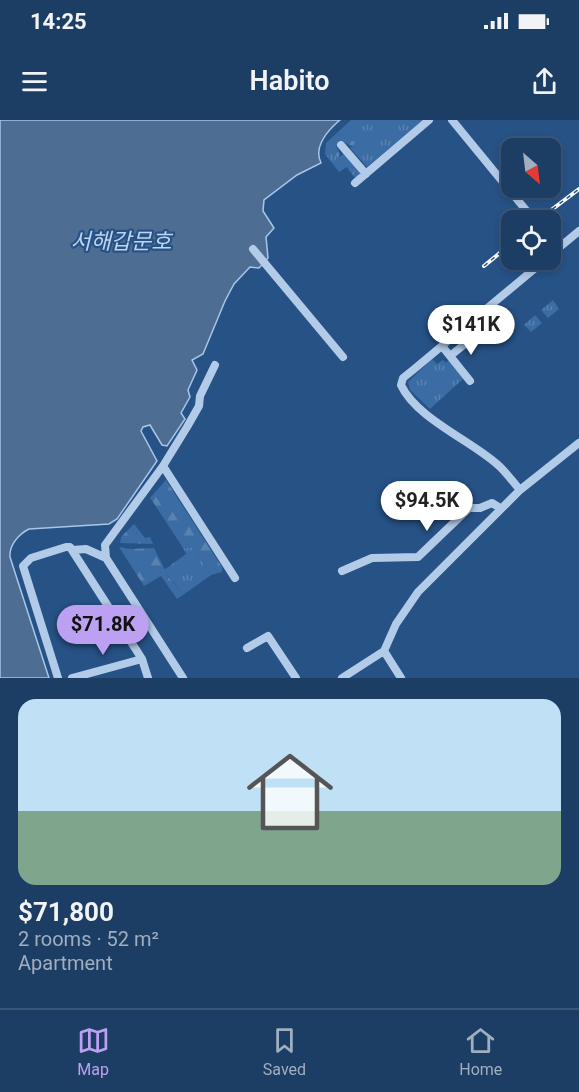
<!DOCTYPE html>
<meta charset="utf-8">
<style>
:root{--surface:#1d3e64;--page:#2a496d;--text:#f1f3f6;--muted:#a0aebf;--line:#3b5778;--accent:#bca0f2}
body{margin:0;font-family:Roboto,"Noto Sans KR",sans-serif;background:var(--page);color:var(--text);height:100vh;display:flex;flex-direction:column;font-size:22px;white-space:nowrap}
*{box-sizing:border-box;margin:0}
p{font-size:20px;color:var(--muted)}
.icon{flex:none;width:33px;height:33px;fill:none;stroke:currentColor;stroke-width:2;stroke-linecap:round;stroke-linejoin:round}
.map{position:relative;height:558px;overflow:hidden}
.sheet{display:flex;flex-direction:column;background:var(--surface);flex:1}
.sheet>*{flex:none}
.needle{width:39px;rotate:152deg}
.fabs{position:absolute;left:501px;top:18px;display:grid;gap:12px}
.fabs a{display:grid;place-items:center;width:60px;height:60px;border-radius:12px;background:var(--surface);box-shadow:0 3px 9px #0003,0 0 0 2px var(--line);font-size:30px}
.price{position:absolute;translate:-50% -51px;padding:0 14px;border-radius:21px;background:#fff;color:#222;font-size:20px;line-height:39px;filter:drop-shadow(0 2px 3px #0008)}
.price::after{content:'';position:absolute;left:50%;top:36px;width:18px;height:14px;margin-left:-9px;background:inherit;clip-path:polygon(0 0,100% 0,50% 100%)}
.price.current{background:var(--accent);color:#111}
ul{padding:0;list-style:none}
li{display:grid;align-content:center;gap:12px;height:318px;padding:0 18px}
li+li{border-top:2px solid var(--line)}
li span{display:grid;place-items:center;height:186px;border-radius:18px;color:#555}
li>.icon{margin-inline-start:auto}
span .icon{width:108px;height:108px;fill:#fffc;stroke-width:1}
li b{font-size:26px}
.status{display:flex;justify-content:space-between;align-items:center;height:42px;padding:0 30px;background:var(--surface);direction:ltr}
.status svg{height:16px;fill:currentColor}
header{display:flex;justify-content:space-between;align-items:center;height:78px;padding:0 18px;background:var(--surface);font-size:27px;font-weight:600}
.tabs{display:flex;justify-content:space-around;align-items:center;height:84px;border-top:2px solid var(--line);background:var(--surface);font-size:16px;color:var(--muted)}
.tabs a{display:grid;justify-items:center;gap:3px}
.tabs .current{color:var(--accent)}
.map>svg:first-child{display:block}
.grass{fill:url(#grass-tufts)}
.forest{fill:url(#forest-firs)}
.water{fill:#4e6d92;stroke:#a7c6e9;stroke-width:1.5}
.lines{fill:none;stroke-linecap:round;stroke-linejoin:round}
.minor{stroke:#b2cbe8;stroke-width:8}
.rail-casing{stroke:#fff;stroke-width:4}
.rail{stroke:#275286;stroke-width:1.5;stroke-dasharray:4.5;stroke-linecap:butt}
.labels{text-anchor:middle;stroke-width:4.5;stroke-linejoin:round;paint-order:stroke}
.water-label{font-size:22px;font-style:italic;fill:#bed5ef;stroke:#275286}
</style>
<div class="status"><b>14:25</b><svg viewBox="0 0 49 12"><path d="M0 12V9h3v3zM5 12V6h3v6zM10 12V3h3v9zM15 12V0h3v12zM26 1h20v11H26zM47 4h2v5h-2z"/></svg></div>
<header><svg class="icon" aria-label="menu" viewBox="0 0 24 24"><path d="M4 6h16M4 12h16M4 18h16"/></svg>Habito<svg class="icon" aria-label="share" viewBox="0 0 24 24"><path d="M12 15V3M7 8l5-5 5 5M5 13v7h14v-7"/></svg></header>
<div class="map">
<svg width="579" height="558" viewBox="0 0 579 558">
<defs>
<pattern id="grass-tufts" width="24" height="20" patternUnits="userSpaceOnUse" patternTransform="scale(1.5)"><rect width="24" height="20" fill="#3b6ca3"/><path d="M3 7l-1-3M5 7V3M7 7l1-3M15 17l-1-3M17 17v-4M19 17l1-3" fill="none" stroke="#5882b1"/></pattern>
<pattern id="forest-firs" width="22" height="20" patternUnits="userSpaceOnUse" patternTransform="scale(1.5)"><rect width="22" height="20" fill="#3b6ca3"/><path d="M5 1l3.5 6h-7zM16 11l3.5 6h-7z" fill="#5882b1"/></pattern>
</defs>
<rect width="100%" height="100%" fill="#275286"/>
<!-- grass -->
<path class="grass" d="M351,0H423L367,47L350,28L353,25L347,15L339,14L329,26L340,37L345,32L361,54L355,58L347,47L339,52L325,34L326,23Z
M553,180L559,189L548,198L541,190Z
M535,195L542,203L531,212L524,205Z
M432,239L437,244L443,240L446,243L449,240L464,258L430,289L410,270L408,262Z
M193,427L211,455L183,475L164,450L186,434L183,428Z"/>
<!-- forest -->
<path class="forest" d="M339,14L347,15L355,24L351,26L340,20L336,26L340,34L338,38L329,26Z
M166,360L222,447V452L211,455L193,427L183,428L153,382L150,378Z
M134,404L145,418L150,417L153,424L120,423L121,417Z
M119,427L130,429L154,428L168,456L183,475L177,479L161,456L144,466Z"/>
<!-- water -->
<path class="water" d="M0,0H340C328,10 313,27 321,43L297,55L264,80L263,91L274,108L266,117L268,138L259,148L250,147L234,164L225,181L203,234L192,240L197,250L188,270L190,277L181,293L185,299L167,326L162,325L150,305L143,307L141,311L157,341L117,399L109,404L29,409C19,414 9,425 10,437L49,558H0Z"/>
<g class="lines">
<!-- minor -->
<path class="minor" d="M452,0L534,100
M341,25L366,54
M355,63L429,0
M550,120L558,129
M253,129L343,237
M550,135L579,111
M442,226L470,261
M450,236L476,215
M163,346L235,458
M520,370C513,362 506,352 498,345C472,321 416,298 401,265L403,258L413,250L545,140
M73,430L86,429L106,438
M342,451L372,438L418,437L469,388H480L492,383L500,388
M247,528L268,516L296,558
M384,531L401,558
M58,558L23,446L31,438L66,427H70L142,539L148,558
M72,558L142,539
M183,558L106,438L105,425L163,346L187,307L199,286L200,276L215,245
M342,558L384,531L396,504L418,472L520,370L579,323"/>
<!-- rail casing -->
<g class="rail-casing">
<path id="rail" d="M538,100L579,69
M484,146L512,123"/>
</g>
<!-- rail -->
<use href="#rail" class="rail"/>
</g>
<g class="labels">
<!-- water labels -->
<g class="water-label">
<text x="121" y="129">서해갑문호</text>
</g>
</g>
</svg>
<div class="fabs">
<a><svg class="needle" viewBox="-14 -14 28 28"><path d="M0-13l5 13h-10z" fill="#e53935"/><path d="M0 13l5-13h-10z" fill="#a0aebf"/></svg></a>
<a><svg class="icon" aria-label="locate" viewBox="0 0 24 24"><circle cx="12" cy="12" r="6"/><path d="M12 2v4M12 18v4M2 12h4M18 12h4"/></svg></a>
</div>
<b class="price" style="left:471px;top:236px">$141K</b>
<b class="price" style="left:427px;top:412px">$94.5K</b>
<b class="price current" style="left:103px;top:536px">$71.8K</b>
</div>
<section class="sheet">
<ul>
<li><span style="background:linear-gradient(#bfe0f5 60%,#7fa58c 0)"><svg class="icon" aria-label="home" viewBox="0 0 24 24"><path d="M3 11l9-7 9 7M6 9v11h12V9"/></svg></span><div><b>$71,800</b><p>2 rooms · 52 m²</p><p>Apartment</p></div></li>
</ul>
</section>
<nav class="tabs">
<a class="current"><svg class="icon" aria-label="map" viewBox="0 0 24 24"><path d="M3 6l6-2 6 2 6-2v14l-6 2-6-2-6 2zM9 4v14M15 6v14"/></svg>Map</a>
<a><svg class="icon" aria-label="saved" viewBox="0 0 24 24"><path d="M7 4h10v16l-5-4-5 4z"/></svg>Saved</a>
<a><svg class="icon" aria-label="home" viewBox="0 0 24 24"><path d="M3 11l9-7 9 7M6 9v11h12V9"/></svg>Home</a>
</nav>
